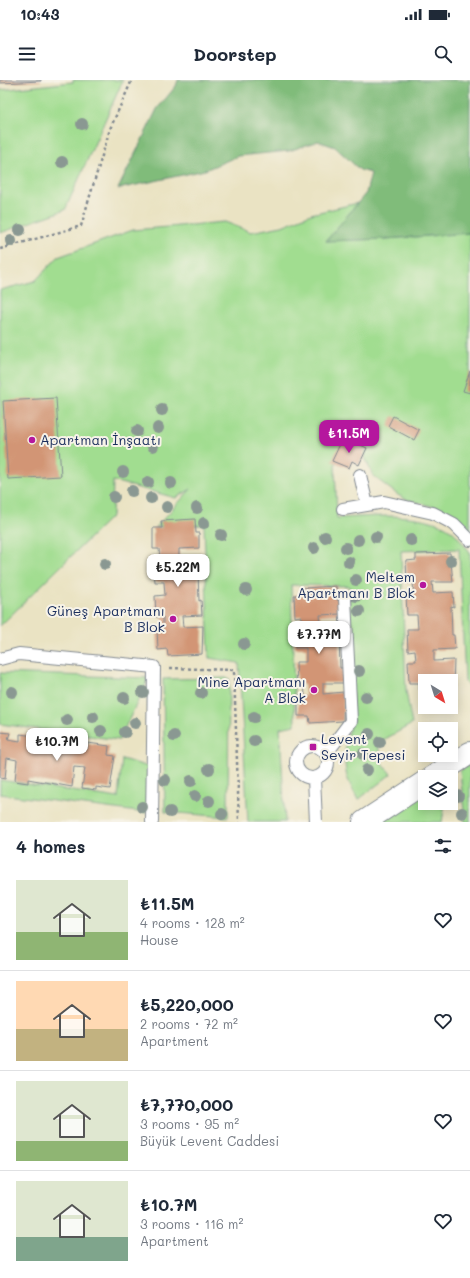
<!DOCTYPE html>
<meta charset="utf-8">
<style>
:root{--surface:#fff;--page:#f2f2f3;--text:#1f2937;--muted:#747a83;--line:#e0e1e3;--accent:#b5179e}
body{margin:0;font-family:Mali,sans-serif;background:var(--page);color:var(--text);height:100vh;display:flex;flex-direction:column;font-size:15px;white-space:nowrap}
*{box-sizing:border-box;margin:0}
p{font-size:13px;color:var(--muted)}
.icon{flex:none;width:22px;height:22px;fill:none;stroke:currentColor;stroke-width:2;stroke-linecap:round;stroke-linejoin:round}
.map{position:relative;height:742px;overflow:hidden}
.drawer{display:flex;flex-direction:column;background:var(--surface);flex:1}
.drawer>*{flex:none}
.needle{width:26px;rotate:142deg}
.fabs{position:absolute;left:418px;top:594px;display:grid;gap:8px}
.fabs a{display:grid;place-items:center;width:40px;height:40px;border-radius:0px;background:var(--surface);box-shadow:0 2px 10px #0003;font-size:20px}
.price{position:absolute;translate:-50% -34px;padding:0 9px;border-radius:8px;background:#fff;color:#222;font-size:13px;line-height:26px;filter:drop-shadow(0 1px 2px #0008)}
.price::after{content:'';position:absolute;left:50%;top:24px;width:12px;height:9px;margin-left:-6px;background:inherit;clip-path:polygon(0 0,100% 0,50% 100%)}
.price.current{background:var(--accent);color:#fff}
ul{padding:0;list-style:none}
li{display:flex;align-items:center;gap:12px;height:100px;padding:0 16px}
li+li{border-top:1px solid var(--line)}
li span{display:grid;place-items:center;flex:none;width:112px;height:80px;border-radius:0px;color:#555}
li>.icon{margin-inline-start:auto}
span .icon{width:48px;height:48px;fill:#fffc;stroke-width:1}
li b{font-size:17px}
h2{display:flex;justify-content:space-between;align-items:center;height:48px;padding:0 16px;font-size:17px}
.status{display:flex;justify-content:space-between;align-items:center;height:28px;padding:0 20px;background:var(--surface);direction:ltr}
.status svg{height:11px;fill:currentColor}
header{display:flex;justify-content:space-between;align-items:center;height:52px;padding:0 16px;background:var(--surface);font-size:18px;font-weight:800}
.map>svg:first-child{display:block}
.green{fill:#a1dd90;stroke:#5e8677}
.forest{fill:#80bc7a;stroke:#4e766c}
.building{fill:#d29575}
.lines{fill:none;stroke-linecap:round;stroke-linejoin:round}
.service-casing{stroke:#828990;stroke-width:14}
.minor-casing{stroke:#828990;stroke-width:24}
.path{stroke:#828990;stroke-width:2.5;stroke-dasharray:3 3;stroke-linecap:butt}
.service{stroke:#fff;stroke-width:12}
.minor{stroke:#fff;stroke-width:22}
.tree{fill:#8a9892}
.poi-dot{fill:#b5179e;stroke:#f7f3e8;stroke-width:1.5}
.labels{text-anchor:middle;stroke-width:4;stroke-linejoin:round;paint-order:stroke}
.poi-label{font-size:14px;fill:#1b2f5e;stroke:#f7f3e8;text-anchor:end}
</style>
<div class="status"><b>10:43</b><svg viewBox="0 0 49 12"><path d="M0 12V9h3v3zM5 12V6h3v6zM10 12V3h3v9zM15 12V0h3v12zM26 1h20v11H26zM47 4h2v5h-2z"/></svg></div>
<header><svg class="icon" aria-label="menu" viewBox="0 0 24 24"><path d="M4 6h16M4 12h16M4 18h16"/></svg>Doorstep<svg class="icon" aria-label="search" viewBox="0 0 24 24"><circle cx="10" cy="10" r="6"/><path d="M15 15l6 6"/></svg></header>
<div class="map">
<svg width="470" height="742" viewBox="0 0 470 742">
<rect width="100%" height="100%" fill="#f7f3e8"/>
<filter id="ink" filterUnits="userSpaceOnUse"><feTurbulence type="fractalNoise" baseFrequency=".025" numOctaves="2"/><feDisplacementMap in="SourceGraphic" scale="8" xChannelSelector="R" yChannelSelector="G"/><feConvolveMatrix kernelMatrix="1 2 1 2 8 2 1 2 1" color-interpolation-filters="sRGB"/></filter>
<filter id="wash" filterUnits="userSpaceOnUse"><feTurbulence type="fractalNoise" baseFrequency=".012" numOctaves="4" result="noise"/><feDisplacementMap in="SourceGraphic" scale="16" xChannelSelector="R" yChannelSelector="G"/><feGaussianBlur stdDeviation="0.9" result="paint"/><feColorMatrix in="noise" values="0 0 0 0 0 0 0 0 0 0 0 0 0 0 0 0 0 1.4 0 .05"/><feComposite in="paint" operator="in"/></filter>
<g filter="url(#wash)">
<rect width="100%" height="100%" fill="#eae3c3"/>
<!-- green -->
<path class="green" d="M73,0H123L65,130L0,153V10L73,2Z
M358,123L326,161L385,159L470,153V450L462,440L442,429L405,419L398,415L373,396L364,375L346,363L335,385L337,438C369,437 424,430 452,451C458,456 464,465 470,472V609L465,601L459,469L401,471L406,611L412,644L378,663L381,682L391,694L358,720C354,712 350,705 347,697C343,683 345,653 353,641L349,506L291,505L295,645L280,648L285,742H248L239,583L209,578L204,445L156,447L191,409L176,418L113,401L112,436L0,546V210L35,201L58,177L133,150L225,142L251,152L282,146L311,134Z
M0,593L149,598L119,660L0,644Z
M229,598L228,737L165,732L163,599Z
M122,679L149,687L146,733L0,714V700L118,718Z
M470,684V742H465L460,691Z
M425,713V723H445L442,742H376Z"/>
<!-- forest -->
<path class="forest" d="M178,0H470V153L385,159L326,161L366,113L371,93L360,90L335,67L318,61L289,71L238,76L205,90L118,109L157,29L176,6Z"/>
<g id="blocks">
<!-- building -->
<path class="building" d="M0,0H41V1L0,3Z
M470,291V313L463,311Z
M56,318L61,396L8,399L3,321Z
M393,336L419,350L414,360L388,346Z
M341,362L352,367L354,362L367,368L359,385L352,381L349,388L332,381Z
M195,439L196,453H199V468L179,469V478L200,477L201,493L198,492L199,521L201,520L202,535L182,536L183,547L203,546L202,574L168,576L167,569L158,570L157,548H163V537H156L155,516L165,515L164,502H155L153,480H160L159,469H153V448H162L161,441Z
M450,473L453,502H432L433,513L453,512L454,527L451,526L452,555H454L455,569L434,570V581L454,580L453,609H451V601H425V610H419V603H409L408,581H416L415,570L408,571L407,549H418L417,535H407L406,514H414L413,502L407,503L406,481L416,480V474Z
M336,506L337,520H339L340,534L320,535L321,546L341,545L342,559H339L340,588H343L344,603H323V614L344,612L343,641L310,643L309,636H298V615H305L304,604L297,605L296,582H306V568H295V548L301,547V536L295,537L294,515H303V508Z
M0,652L10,653L8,659L20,661V654L42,657L40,666L48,667L54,668L55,659L77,661L76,668L87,669L88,663L109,666L108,675L115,676L110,709L96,707V710L82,708L85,688L74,687L72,707L28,699V703L15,701L17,680L7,678L5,699L0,698Z"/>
</g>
</g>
<g filter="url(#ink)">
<use href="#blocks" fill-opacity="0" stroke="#828990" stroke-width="1"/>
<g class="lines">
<!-- service casing -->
<g class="service-casing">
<path id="service" d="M360,395L367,425
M343,429L384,422L433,433L454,444L470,460
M0,579L19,574L154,587L152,742
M296 682a16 16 0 1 1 32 0a16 16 0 1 1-32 0Z
M326,674L351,641L345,519
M314,698L316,742"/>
</g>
<!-- minor casing -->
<g class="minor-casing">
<path id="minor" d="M433,697L470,673
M364,742L425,702"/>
</g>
<!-- path -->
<path class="path" d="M0,169L81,146L110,49L132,0
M170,588L234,590L239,742"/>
<!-- service -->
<use href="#service" class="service"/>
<!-- minor -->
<use href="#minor" class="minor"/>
</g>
<!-- trees -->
<g class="tree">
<circle cx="82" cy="44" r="6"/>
<circle cx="62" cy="82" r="6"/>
<circle cx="20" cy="150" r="6"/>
<circle cx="11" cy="161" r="6"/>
<circle cx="162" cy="330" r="6"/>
<circle cx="158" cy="348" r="6"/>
<circle cx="137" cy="351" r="6"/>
<circle cx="153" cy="366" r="6"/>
<circle cx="123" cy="392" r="6"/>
<circle cx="148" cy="402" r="6"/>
<circle cx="171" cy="403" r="6"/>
<circle cx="132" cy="411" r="6"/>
<circle cx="114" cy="417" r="6"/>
<circle cx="151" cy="418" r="6"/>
<circle cx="167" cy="427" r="6"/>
<circle cx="197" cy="428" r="6"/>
<circle cx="204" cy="443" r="6"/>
<circle cx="221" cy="455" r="6"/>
<circle cx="325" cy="457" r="6"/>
<circle cx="376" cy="457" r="6"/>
<circle cx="358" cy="460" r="6"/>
<circle cx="411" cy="460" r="6"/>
<circle cx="314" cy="468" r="6"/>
<circle cx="346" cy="468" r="6"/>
<circle cx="451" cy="481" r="6"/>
<circle cx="349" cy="482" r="6"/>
<circle cx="105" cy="484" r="6"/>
<circle cx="356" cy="500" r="6"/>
<circle cx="246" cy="510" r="6"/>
<circle cx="356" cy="516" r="6"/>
<circle cx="359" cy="531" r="6"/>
<circle cx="244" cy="564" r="6"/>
<circle cx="359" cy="591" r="6"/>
<circle cx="12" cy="612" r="6"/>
<circle cx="143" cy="612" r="6"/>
<circle cx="201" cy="613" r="6"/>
<circle cx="366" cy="617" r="6"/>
<circle cx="124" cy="618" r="6"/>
<circle cx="93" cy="637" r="6"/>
<circle cx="254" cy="637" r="6"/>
<circle cx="67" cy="640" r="6"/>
<circle cx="135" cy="643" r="6"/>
<circle cx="101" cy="651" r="6"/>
<circle cx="125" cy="652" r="6"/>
<circle cx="369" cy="654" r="6"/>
<circle cx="174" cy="656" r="6"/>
<circle cx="254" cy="661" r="6"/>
<circle cx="380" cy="662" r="6"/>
<circle cx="363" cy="674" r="6"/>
<circle cx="209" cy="689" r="6"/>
<circle cx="367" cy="690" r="6"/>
<circle cx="165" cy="700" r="6"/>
<circle cx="191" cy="701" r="6"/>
<circle cx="195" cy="716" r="6"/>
<circle cx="458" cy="716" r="6"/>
<circle cx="209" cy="721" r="6"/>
<circle cx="142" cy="727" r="6"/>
<circle cx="170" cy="732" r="6"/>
<circle cx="462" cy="733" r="6"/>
<circle cx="222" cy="734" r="6"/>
</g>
</g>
<!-- markers -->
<g class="poi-dot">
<circle cx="32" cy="360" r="4"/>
<circle cx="423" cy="505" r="4"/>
<circle cx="173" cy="539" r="4"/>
<circle cx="314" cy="610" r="4"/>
<rect x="309" y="663" width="8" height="8" rx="2"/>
</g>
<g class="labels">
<!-- poi labels -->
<g class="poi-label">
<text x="40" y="365" text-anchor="start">Apartman İnşaatı</text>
<text x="415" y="502">Meltem<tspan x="415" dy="16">Apartmanı B Blok</tspan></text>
<text x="165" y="536">Güneş Apartmanı<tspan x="165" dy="16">B Blok</tspan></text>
<text x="306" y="607">Mine Apartmanı<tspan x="306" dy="16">A Blok</tspan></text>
<text x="321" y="664" text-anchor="start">Levent<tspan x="321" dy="16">Seyir Tepesi</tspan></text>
</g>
</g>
</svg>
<div class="fabs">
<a><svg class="needle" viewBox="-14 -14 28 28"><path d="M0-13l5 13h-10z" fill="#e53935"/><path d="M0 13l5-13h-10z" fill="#747a83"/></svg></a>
<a><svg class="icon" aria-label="locate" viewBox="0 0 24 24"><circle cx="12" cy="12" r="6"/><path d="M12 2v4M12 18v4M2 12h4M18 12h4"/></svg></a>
<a><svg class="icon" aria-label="layers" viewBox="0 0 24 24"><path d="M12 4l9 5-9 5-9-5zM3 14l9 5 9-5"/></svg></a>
</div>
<b class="price current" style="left:349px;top:374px">₺11.5M</b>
<b class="price" style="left:178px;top:508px">₺5.22M</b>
<b class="price" style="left:319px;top:575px">₺7.77M</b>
<b class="price" style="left:57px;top:682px">₺10.7M</b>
</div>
<section class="drawer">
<h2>4 homes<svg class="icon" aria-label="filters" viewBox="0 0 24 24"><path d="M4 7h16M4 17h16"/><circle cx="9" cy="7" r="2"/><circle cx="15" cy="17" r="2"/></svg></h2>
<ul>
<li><span style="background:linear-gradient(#dfe7d0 65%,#8fb573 0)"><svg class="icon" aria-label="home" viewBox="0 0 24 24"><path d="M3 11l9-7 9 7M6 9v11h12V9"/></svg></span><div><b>₺11.5M</b><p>4 rooms · 128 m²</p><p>House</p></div><svg class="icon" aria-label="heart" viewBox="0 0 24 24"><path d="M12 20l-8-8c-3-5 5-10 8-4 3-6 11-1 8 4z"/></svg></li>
<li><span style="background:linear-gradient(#ffd9b3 60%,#c2b280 0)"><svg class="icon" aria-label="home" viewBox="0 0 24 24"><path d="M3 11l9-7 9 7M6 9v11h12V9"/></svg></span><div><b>₺5,220,000</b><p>2 rooms · 72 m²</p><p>Apartment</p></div><svg class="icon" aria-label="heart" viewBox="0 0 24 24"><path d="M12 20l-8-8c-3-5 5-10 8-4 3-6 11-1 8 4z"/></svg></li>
<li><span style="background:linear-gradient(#dfe7d0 75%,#8fb573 0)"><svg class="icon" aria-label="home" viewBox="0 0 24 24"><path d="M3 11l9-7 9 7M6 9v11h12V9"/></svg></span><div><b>₺7,770,000</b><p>3 rooms · 95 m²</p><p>Büyük Levent Caddesi</p></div><svg class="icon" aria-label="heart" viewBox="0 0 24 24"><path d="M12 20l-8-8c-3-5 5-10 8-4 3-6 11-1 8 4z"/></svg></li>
<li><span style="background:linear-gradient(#dfe7d0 70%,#7fa58c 0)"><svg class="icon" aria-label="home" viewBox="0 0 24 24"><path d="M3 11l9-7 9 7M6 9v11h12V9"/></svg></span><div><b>₺10.7M</b><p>3 rooms · 116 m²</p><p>Apartment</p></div><svg class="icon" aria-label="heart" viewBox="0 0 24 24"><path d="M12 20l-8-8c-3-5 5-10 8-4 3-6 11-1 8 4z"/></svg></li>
</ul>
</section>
